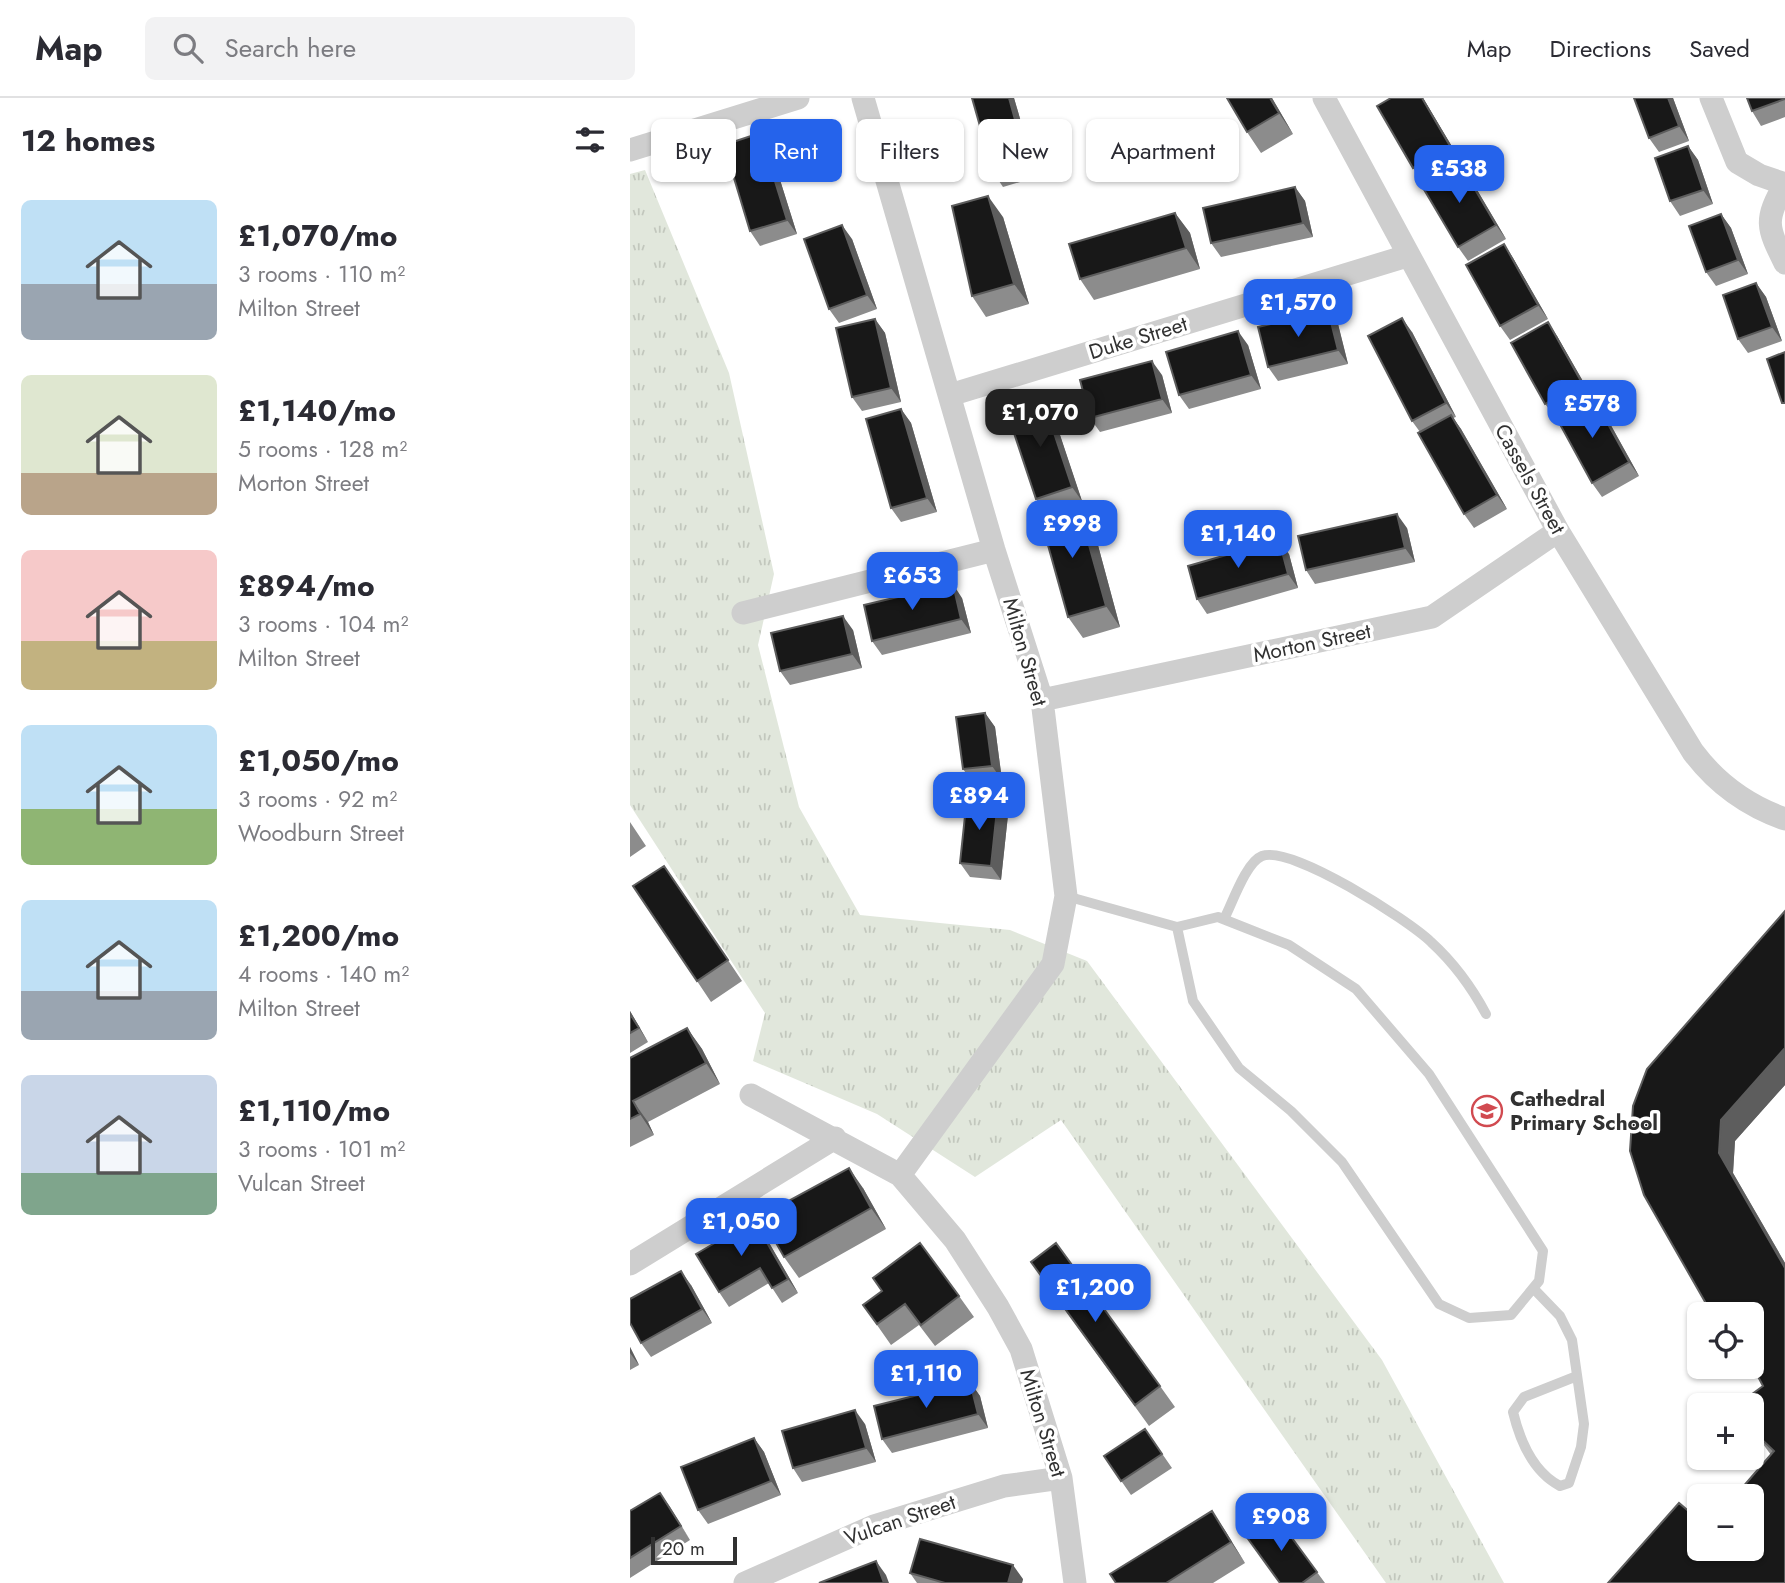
<!DOCTYPE html>
<meta charset="utf-8">
<style>
:root{--surface:#fff;--page:#f2f2f3;--text:#2b2b33;--muted:#7c7c81;--line:#e1e1e2;--accent:#2563eb}
body{margin:0;font-family:Jost,sans-serif;background:var(--page);color:var(--text);height:100vh;display:flex;flex-direction:column;font-size:26px;white-space:nowrap}
*{box-sizing:border-box;margin:0}
p{font-size:23px;color:var(--muted)}
.icon{flex:none;width:38px;height:38px;fill:none;stroke:currentColor;stroke-width:2;stroke-linecap:round;stroke-linejoin:round}
.map{position:relative;flex:1;overflow:hidden}
.panel{display:flex;flex-direction:column;background:var(--surface);width:630px}
.panel>*{flex:none}
.top-card{position:absolute;left:21px;top:21px;width:665px;height:63px;display:flex;gap:14px}
.buttons{position:absolute;left:1057px;top:1204px;display:grid;gap:14px}
.buttons a{display:grid;place-items:center;width:77px;height:77px;border-radius:10px;background:var(--surface);box-shadow:0 2px 5px #0004;font-size:35px}
.scale{position:absolute;left:21px;bottom:18px;width:86px;box-sizing:border-box;padding-left:7px;border:4px solid #313131;border-top:0;font-size:19px;line-height:24px;white-space:nowrap;color:#313131;-webkit-text-stroke:5px #fff;paint-order:stroke}
.price{position:absolute;translate:-50% -60px;padding:0 16px;border-radius:14px;background:var(--accent);color:#fff;font-size:23px;line-height:46px;filter:drop-shadow(0 2px 4px #0008)}
.price::after{content:'';position:absolute;left:50%;top:42px;width:21px;height:16px;margin-left:-10px;background:inherit;clip-path:polygon(0 0,100% 0,50% 100%)}
.price.current{background:#222;color:#fff}
ul{padding:0;list-style:none}
li{display:flex;align-items:center;gap:21px;height:175px;padding:0 21px}
li span{display:grid;place-items:center;flex:none;width:196px;height:140px;border-radius:10px;color:#555}
li>.icon{margin-inline-start:auto}
span .icon{width:84px;height:84px;fill:#fffc;stroke-width:1}
li b{font-size:30px}
h2{display:flex;justify-content:space-between;align-items:center;height:84px;padding:0 21px;font-size:30px}
.pill{padding:0 24px;border-radius:10px;background:var(--surface);box-shadow:0 2px 5px #0004;font-size:24px;line-height:63px}
.pill.current{background:var(--accent);color:#fff}
header{display:flex;align-items:center;gap:42px;box-sizing:border-box;height:98px;padding:0 35px;background:var(--surface);border-bottom:2px solid var(--line)}
header strong{font-size:33px}
nav{display:flex;gap:38px;margin-inline-start:auto;font-size:24px}
.search{width:490px;height:63px;background:var(--page);display:flex;align-items:center;gap:18px;box-sizing:border-box;padding:0 24px;border-radius:10px;color:var(--muted);font-size:26px}
main{display:flex;flex:1;min-height:0}
.map>svg:first-child{display:block}
.park{fill:url(#park-tufts)}
.lines{fill:none;stroke-linecap:round;stroke-linejoin:round}
.service{stroke:#cecece;stroke-width:10}
.minor{stroke:#cecece;stroke-width:23}
.wall{fill:#8c8c8c}
.shaded-wall{fill:#5d5d5d}
.building{fill:#181818;stroke:#5d5d5d;stroke-width:2}
.labels{text-anchor:middle;stroke-width:7;stroke-linejoin:round;paint-order:stroke}
.street-label{font-size:21px;fill:#313131;stroke:#fff}
.poi-label{font-size:21px;font-weight:bold;fill:#313131;stroke:#fff;text-anchor:start}
</style>
<header>
<strong>Map</strong>
<div class="search"><svg class="icon" aria-label="search" viewBox="0 0 24 24"><circle cx="10" cy="10" r="6"/><path d="M15 15l6 6"/></svg>Search here</div>
<nav><a>Map</a><a>Directions</a><a>Saved</a></nav>
</header>
<main>
<section class="panel">
<h2>12 homes<svg class="icon" aria-label="filters" viewBox="0 0 24 24"><path d="M4 7h16M4 17h16"/><circle cx="9" cy="7" r="2"/><circle cx="15" cy="17" r="2"/></svg></h2>
<ul>
<li><span style="background:linear-gradient(#bfe0f5 60%,#9aa5b1 0)"><svg class="icon" aria-label="home" viewBox="0 0 24 24"><path d="M3 11l9-7 9 7M6 9v11h12V9"/></svg></span><div><b>£1,070/mo</b><p>3 rooms · 110 m²</p><p>Milton Street</p></div></li>
<li><span style="background:linear-gradient(#dfe7d0 70%,#b9a48a 0)"><svg class="icon" aria-label="home" viewBox="0 0 24 24"><path d="M3 11l9-7 9 7M6 9v11h12V9"/></svg></span><div><b>£1,140/mo</b><p>5 rooms · 128 m²</p><p>Morton Street</p></div></li>
<li><span style="background:linear-gradient(#f6c9c9 65%,#c2b280 0)"><svg class="icon" aria-label="home" viewBox="0 0 24 24"><path d="M3 11l9-7 9 7M6 9v11h12V9"/></svg></span><div><b>£894/mo</b><p>3 rooms · 104 m²</p><p>Milton Street</p></div></li>
<li><span style="background:linear-gradient(#bfe0f5 60%,#8fb573 0)"><svg class="icon" aria-label="home" viewBox="0 0 24 24"><path d="M3 11l9-7 9 7M6 9v11h12V9"/></svg></span><div><b>£1,050/mo</b><p>3 rooms · 92 m²</p><p>Woodburn Street</p></div></li>
<li><span style="background:linear-gradient(#bfe0f5 65%,#9aa5b1 0)"><svg class="icon" aria-label="home" viewBox="0 0 24 24"><path d="M3 11l9-7 9 7M6 9v11h12V9"/></svg></span><div><b>£1,200/mo</b><p>4 rooms · 140 m²</p><p>Milton Street</p></div></li>
<li><span style="background:linear-gradient(#c9d6e8 70%,#7fa58c 0)"><svg class="icon" aria-label="home" viewBox="0 0 24 24"><path d="M3 11l9-7 9 7M6 9v11h12V9"/></svg></span><div><b>£1,110/mo</b><p>3 rooms · 101 m²</p><p>Vulcan Street</p></div></li>
</ul>
</section>
<div class="map">
<svg width="1155" height="1485" viewBox="0 0 1155 1485">
<defs>
<pattern id="park-tufts" width="24" height="20" patternUnits="userSpaceOnUse" patternTransform="scale(1.75)"><rect width="24" height="20" fill="#e1e7dc"/><path d="M3 7l-1-3M5 7V3M7 7l1-3M15 17l-1-3M17 17v-4M19 17l1-3" fill="none" stroke="#c2c7bd"/></pattern>
</defs>
<rect width="100%" height="100%" fill="#fff"/>
<!-- park -->
<path class="park" d="M15,72L99,275L144,476L128,547L169,709L230,817L380,832L457,863L752,1262L874,1485H756L431,1022L345,1079L247,1016L123,963L135,915L0,707V76Z"/>
<g class="lines">
<!-- service -->
<path class="service" d="M436,798L547,829L588,819L659,847L726,891L799,976L913,1153L909,1183L881,1217L839,1220L809,1206L712,1064L661,1013L609,970L563,903L547,829
M594,821C602,806 616,764 632,758C662,747 778,822 801,844C824,865 841,888 856,916
M903,1190L930,1218L942,1242L954,1326L951,1349L939,1385L930,1388C903,1374 890,1343 883,1314L894,1299L947,1278"/>
<!-- minor -->
<path class="minor" d="M233,0L364,452L412,602L436,798L423,866L270,1077
M694,0L928,433L1063,654C1087,686 1118,708 1155,721
M1081,0L1107,64L1129,77L1155,86
M0,52L168,0
M1155,86C1134,122 1137,129 1155,165
M320,297L777,158
M113,515L364,452
M412,602L802,519L928,433
M121,997L270,1077L325,1142L368,1209L391,1251L431,1380L445,1485
M0,1166L205,1040
M115,1485L244,1428L374,1388L431,1380"/>
</g>
<!-- wall -->
<path class="wall" d="M342,0H384L407,79L373,89L363,74Z
M597,0H642L663,36L631,55L617,34Z
M761,0H793L830,62L793,84L783,70Z
M1043,0L1059,43L1029,54L1019,40Z
M1155,0V19L1131,28L1122,13Z
M130,35L140,50L167,136L130,148L120,133Z
M1058,48L1068,62L1083,106L1050,118L1040,103Z
M840,80L876,141L838,163L828,149Z
M665,89L675,103L683,139L591,159L581,145Z
M545,115L560,135L570,171L464,202L450,181Z
M1091,116L1101,130L1118,176L1086,188L1076,174Z
M373,119L399,206L356,219L342,198Z
M222,141L247,211L209,225L199,211Z
M874,146L883,160L918,221L880,242L870,228Z
M1126,185L1136,199L1152,243L1118,255L1108,241Z
M698,212L708,226L718,266L648,283L638,269Z
M245,221L255,235L271,304L232,313L222,299Z
M782,234L826,319L823,320L831,331L877,411L844,430L834,416L790,334L782,323Z
M927,238L962,299L973,313L1009,378L972,399L962,385L926,319L915,306Z
M618,247L631,291L559,311L549,297Z
M532,277L542,315L470,334L460,320Z
M413,302L423,316L452,403L447,405L462,425L490,529L453,540L438,519L414,414L406,401Z
M271,311L281,325L307,414L271,424L261,410Z
M777,430L785,464L685,486L676,472Z
M659,456L668,490L577,516L567,501Z
M332,500L341,535L252,557L242,543Z
M223,532L232,570L160,587L150,573Z
M355,615L365,629L372,682L343,685L333,671Z
M368,702L378,717L371,782L340,779L330,765Z
M0,724L16,748L0,759Z
M49,789L112,883L81,904L67,883Z
M1155,813V987L1105,1043L1103,1075L1155,1165V1485L1069,1451L1141,1357L1125,1335L1129,1322L1133,1288L1122,1216L1014,1097Z
M0,913L18,944L0,955Z
M57,930L72,951L90,986L18,1024L24,1037L0,1049V960Z
M233,1090L256,1131L169,1180L154,1159Z
M124,1122L134,1136L168,1195L152,1205L139,1185L99,1209L89,1194Z
M415,1184L530,1288L545,1309L519,1328Z
M61,1187L82,1225L21,1259L11,1245Z
M329,1198L344,1219L305,1248L289,1227L261,1247L233,1207Z
M0,1249L9,1267L0,1272Z
M340,1284L350,1298L358,1330L262,1355L252,1341Z
M235,1326L246,1364L172,1384L163,1370Z
M515,1331L542,1370L501,1397L474,1358Z
M124,1340L134,1354L151,1397L78,1426L68,1412Z
M30,1395L60,1442L0,1480V1413Z
M582,1413L615,1465L583,1485H486Z
M645,1417L695,1485H650Z
M280,1475L393,1481L392,1485H287Z"/>
<!-- shaded-wall -->
<path class="shaded-wall" d="M379,0H384L407,79L397,65Z
M640,0H642L663,36L649,15Z
M792,0H793L830,62L820,48Z
M1038,0H1043L1059,43L1049,28Z
M130,35L140,50L167,136L157,122Z
M1058,48L1068,62L1083,106L1073,92Z
M830,66L840,80L876,141L866,127Z
M665,89L675,103L683,139L673,125Z
M358,98L373,119L399,206L384,186Z
M545,115L560,135L570,171L556,150Z
M1091,116L1101,130L1118,176L1108,162Z
M212,127L222,141L247,211L237,197Z
M874,146L883,160L918,221L908,207Z
M1126,185L1136,199L1152,243L1142,229Z
M698,212L708,226L718,266L708,252Z
M772,220L782,234L826,319L816,305Z
M245,221L255,235L271,304L261,290Z
M918,224L927,238L962,299L952,285Z
M608,233L618,247L631,291L621,277Z
M522,263L532,277L542,315L532,301Z
M963,299L973,313L1009,378L999,364Z
M413,302L423,316L452,403L442,389Z
M271,311L281,325L307,414L297,400Z
M821,317L831,331L877,411L867,397Z
M447,404L462,425L490,529L476,508Z
M767,416L777,430L785,464L775,450Z
M649,442L659,456L668,490L658,476Z
M323,486L332,500L341,535L331,521Z
M213,518L223,532L232,570L222,556Z
M355,615L365,629L372,682L362,668Z
M368,702L378,717L371,782L361,768Z
M0,913L18,944L0,916Z
M57,930L72,951L90,986L76,965Z
M1155,950V987L1105,1043L1103,1075L1155,1165V1170L1089,1055L1091,1022Z
M3,1003L18,1024L24,1037L10,1016Z
M219,1070L233,1090L256,1131L241,1110Z
M124,1122L134,1136L168,1195L158,1181Z
M51,1173L61,1187L82,1225L72,1211Z
M0,1249L9,1267L0,1255Z
M340,1284L350,1298L358,1330L348,1316Z
M225,1312L235,1326L246,1364L236,1350Z
M124,1340L134,1354L151,1397L141,1383Z
M30,1395L40,1409L60,1442L51,1428Z
M582,1413L596,1434L615,1465L601,1444Z
M246,1463L256,1477L259,1485H254Z
M383,1467L393,1481L392,1485H378Z"/>
<!-- building -->
<path class="building" d="M342,0H379L397,65L363,74Z
M597,0H640L649,15L617,34Z
M761,0H792L820,48L783,70L747,8Z
M1004,0H1038L1049,28L1019,40Z
M1117,0H1155V1L1122,13Z
M130,35L157,122L120,133L94,47Z
M1058,48L1073,92L1040,103L1025,60Z
M830,66L866,127L828,149L792,88Z
M665,89L673,125L581,145L573,110Z
M358,98L384,186L342,198L322,108Z
M545,115L556,150L450,181L439,146Z
M1091,116L1108,162L1076,174L1059,128Z
M212,127L237,197L199,211L174,141Z
M874,146L908,207L870,228L836,167Z
M1126,185L1142,229L1108,241L1093,197Z
M698,212L708,252L638,269L628,229Z
M772,220L816,305L782,323L738,238Z
M245,221L261,290L222,299L206,230Z
M918,224L952,285L915,306L881,245Z
M608,233L621,277L549,297L536,254Z
M1155,254V305H1152L1137,261Z
M522,263L532,301L460,320L450,282Z
M963,299L999,364L962,385L926,319Z
M413,302L442,389L406,401L377,314Z
M271,311L297,400L261,410L236,321Z
M821,317L867,397L834,416L788,335Z
M447,404L476,508L438,519L409,415Z
M767,416L775,450L676,472L668,438Z
M649,442L658,476L567,501L558,468Z
M323,486L331,521L242,543L234,507Z
M213,518L222,556L150,573L141,535Z
M355,615L362,668L333,671L326,619Z
M337,699L368,702L361,768L330,765Z
M34,768L98,862L67,883L3,788Z
M1155,813V950L1091,1022L1089,1055L1155,1170V1485H978L1049,1405L1069,1422V1451H1122V1398H1105L1144,1353L1125,1335L1129,1322L1118,1299L1133,1288L1122,1267V1216H1082L1014,1097L1000,1053L1003,1008L1017,971Z
M0,916L9,930L0,935Z
M57,930L76,965L3,1003L10,1016L0,1021V960Z
M219,1070L241,1110L154,1159L131,1118Z
M124,1122L158,1181L142,1190L130,1170L89,1194L66,1156Z
M290,1145L329,1198L291,1227L275,1206L247,1226L233,1207L252,1193L243,1180Z
M426,1145L530,1288L505,1307L401,1164Z
M51,1173L72,1211L11,1245L0,1225V1201Z
M340,1284L348,1316L252,1341L244,1308Z
M225,1312L236,1350L163,1370L152,1333Z
M515,1331L532,1356L491,1383L474,1358Z
M124,1340L141,1383L68,1412L51,1369Z
M30,1395L51,1428L0,1460V1413Z
M582,1413L601,1444L536,1485H486L480,1476Z
M645,1417L687,1474L672,1485H650L616,1438Z
M290,1441L383,1467L378,1485H315L280,1475Z
M246,1463L254,1485H189Z"/>
<!-- icons -->
<defs>
<g id="school-ring" transform="scale(1.575)"><circle r="9.5" fill="#fff" stroke="#d14a50" stroke-width="1.5"/><path d="M0-5L7-2L0 1L-7-2ZM-4 1L0 2.5L4 1V4Q0 6-4 4Z" fill="#d14a50"/></g>
</defs>
<g fill-rule="evenodd">
<use href="#school-ring" x="857" y="1013"/>
</g>
<g class="labels">
<!-- street labels -->
<g class="street-label">
<text transform="translate(508 240) rotate(-17)" y="7">Duke Street</text>
<text transform="translate(900 381) rotate(61)" y="7">Cassels Street</text>
<text transform="translate(682 545) rotate(-12)" y="7">Morton Street</text>
<text transform="translate(395 554) rotate(74)" y="7">Milton Street</text>
<text transform="translate(413 1325) rotate(73)" y="7">Milton Street</text>
<text transform="translate(270 1422) rotate(-19)" y="7">Vulcan Street</text>
</g>
<!-- poi labels -->
<g class="poi-label">
<text x="880" y="1008">Cathedral<tspan x="880" dy="24">Primary School</tspan></text>
</g>
</g>
</svg>
<div class="buttons">
<a><svg class="icon" aria-label="locate" viewBox="0 0 24 24"><circle cx="12" cy="12" r="6"/><path d="M12 2v4M12 18v4M2 12h4M18 12h4"/></svg></a>
<a>+</a>
<a>−</a>
</div>
<div class="scale">20 m</div>
<b class="price" style="left:829px;top:107px">£538</b>
<b class="price" style="left:668px;top:241px">£1,570</b>
<b class="price" style="left:962px;top:342px">£578</b>
<b class="price current" style="left:410px;top:351px">£1,070</b>
<b class="price" style="left:442px;top:462px">£998</b>
<b class="price" style="left:608px;top:472px">£1,140</b>
<b class="price" style="left:282px;top:514px">£653</b>
<b class="price" style="left:349px;top:734px">£894</b>
<b class="price" style="left:111px;top:1160px">£1,050</b>
<b class="price" style="left:465px;top:1226px">£1,200</b>
<b class="price" style="left:296px;top:1312px">£1,110</b>
<b class="price" style="left:651px;top:1455px">£908</b>
<div class="top-card">
<a class="pill">Buy</a>
<a class="pill current">Rent</a>
<a class="pill">Filters</a>
<a class="pill">New</a>
<a class="pill">Apartment</a>
</div>
</div>
</main>
